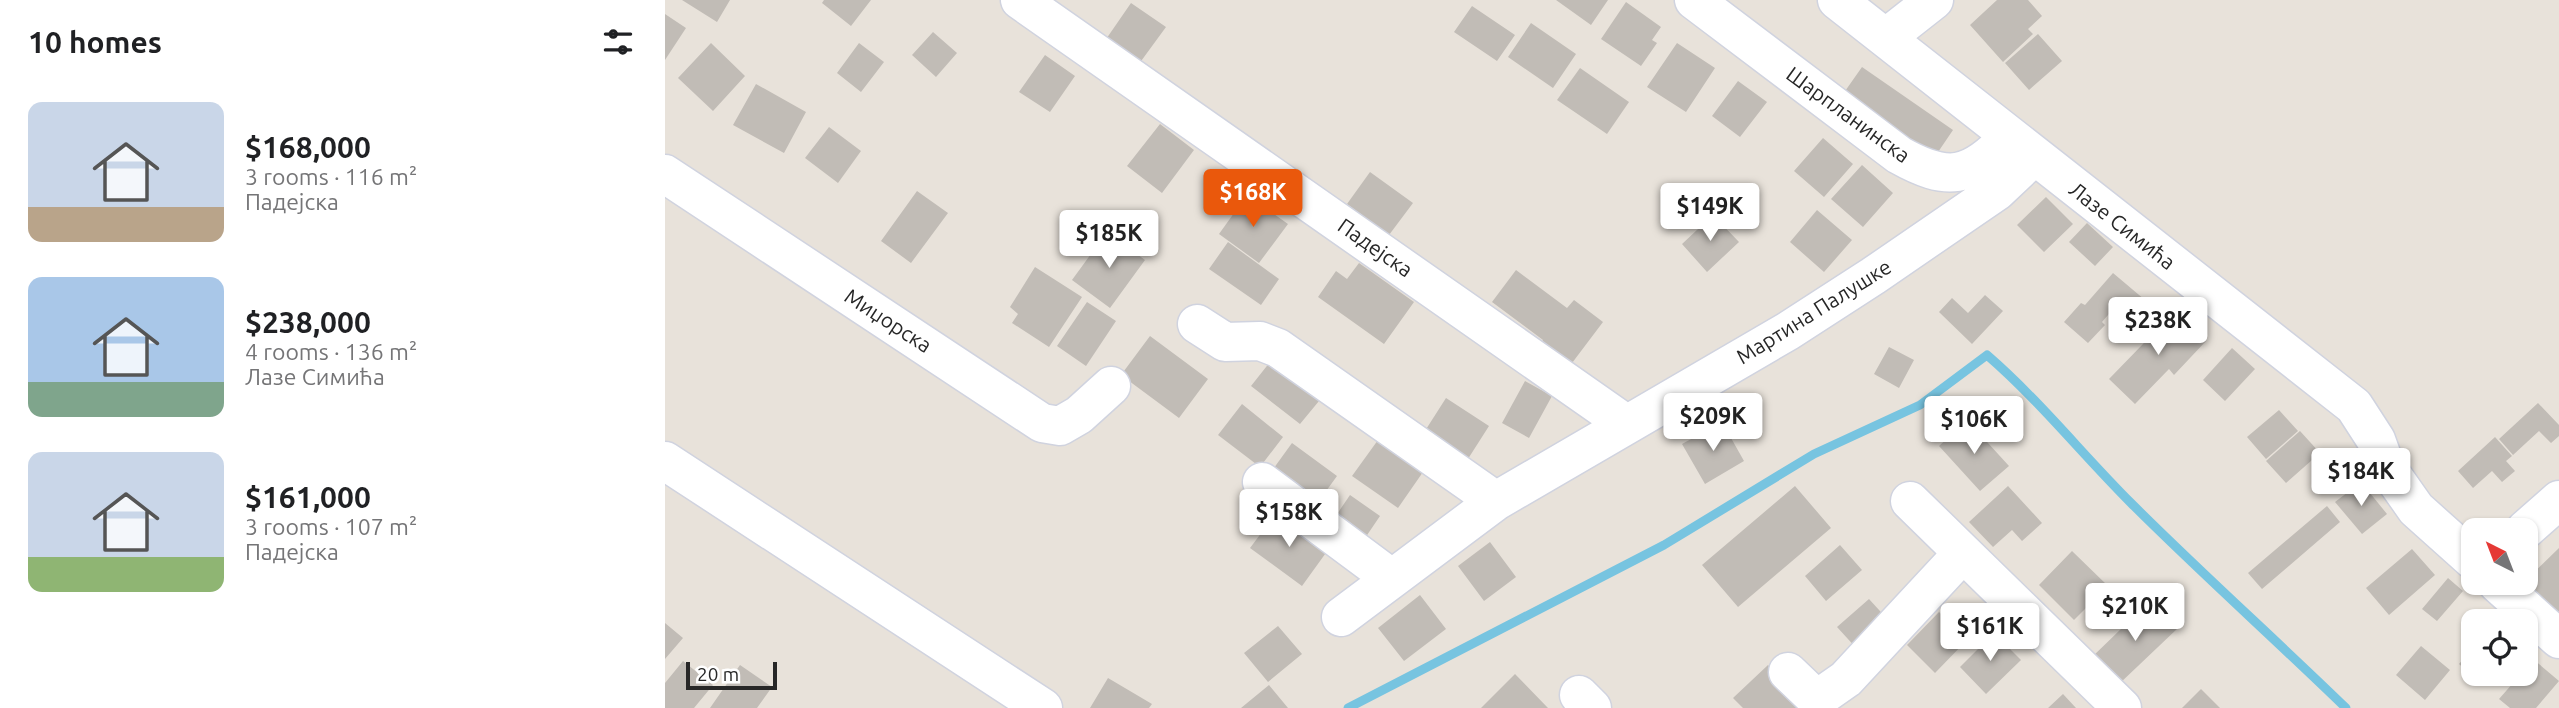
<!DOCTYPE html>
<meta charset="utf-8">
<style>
:root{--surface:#fff;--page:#f2f2f2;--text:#202124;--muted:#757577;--accent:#ea580c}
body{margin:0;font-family:Ubuntu,sans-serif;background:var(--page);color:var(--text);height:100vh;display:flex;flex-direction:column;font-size:26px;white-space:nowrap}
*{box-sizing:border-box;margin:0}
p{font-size:23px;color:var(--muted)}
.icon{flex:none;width:38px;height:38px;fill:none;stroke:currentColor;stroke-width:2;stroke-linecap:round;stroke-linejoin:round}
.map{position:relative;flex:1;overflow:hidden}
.sheet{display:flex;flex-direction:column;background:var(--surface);width:665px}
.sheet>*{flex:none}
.needle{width:46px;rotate:318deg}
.tools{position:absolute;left:1796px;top:518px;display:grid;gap:14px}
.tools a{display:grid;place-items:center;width:77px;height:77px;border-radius:14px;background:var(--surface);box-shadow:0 2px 5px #0004;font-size:35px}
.scale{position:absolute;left:21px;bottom:18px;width:91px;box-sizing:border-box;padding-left:7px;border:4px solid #272727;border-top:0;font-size:19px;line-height:24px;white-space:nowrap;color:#272727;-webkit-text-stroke:5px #fff;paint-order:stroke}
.price{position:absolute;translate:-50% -60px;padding:0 16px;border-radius:7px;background:#fff;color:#222;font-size:23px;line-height:46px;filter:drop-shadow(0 2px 4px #0008)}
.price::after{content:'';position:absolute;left:50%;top:42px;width:21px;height:16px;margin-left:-10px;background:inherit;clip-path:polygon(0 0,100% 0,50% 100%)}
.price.current{background:var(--accent);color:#fff}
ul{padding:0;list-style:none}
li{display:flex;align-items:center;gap:21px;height:175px;padding:0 28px}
li span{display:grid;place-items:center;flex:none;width:196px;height:140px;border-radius:14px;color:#555}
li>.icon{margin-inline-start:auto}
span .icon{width:84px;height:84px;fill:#fffc;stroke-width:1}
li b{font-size:30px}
h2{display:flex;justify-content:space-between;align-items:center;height:84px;padding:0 28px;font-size:30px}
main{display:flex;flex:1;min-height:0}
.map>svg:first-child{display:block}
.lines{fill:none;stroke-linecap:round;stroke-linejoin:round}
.stream{stroke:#77c4e0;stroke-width:9}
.building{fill:#c1bcb6}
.minor-casing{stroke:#d0d3df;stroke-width:41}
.minor{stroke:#fff;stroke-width:38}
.labels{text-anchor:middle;stroke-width:6;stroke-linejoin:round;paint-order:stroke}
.street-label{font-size:21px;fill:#272727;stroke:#fff}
</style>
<main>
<section class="sheet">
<h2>10 homes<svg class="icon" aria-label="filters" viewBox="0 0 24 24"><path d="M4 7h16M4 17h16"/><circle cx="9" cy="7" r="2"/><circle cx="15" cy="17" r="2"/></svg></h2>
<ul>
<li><span style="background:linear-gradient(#c9d6e8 75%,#b9a48a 0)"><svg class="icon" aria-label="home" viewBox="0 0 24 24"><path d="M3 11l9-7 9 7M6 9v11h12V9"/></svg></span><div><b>$168,000</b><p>3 rooms · 116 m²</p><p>Падејска</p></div></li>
<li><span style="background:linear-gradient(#a9c7e8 75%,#7fa58c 0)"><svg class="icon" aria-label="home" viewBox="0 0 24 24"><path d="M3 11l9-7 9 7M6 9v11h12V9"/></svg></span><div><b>$238,000</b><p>4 rooms · 136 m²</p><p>Лазе Симића</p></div></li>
<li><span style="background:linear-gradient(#c9d6e8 75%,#8fb573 0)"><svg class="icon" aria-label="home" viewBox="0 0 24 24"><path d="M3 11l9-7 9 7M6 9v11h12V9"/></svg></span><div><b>$161,000</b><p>3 rooms · 107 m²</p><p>Падејска</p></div></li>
</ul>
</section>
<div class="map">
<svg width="1894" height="708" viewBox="0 0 1894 708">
<rect width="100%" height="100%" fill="#e8e2da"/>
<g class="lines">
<!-- stream -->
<path class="stream" d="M683,708L999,545L1149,454L1255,405L1322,355C1374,400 1417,454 1466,503C1536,573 1610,639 1681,708"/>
</g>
<!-- building -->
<path class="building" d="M17,0H65L52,22Z
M159,0H206L186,26L157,3Z
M891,0H943L926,25Z
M1332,0H1363L1377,16L1363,29L1368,34L1338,62L1305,25Z
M961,2L996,27L987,40L992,43L976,66L936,39Z
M466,3L501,27L471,68L437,45Z
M807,6L850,35L832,61L789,32Z
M0,14L21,28L0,60Z
M866,23L911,54L888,88L843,57Z
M268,32L292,53L271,77L247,55Z
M1373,34L1397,61L1364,90L1340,63Z
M46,43L80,76L48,111L13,78Z
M194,43L219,62L196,92L172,73Z
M1012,43L1050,68L1021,112L982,87Z
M380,55L410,76L385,112L354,92Z
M1197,67L1288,130L1269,158L1178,94Z
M915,68L964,102L942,134L892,100Z
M1073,81L1102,102L1075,137L1047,116Z
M91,84L141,112L119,153L68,125Z
M495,124L529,150L497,193L462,166Z
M164,127L196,151L173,183L140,158Z
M1158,138L1188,164L1159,197L1129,171Z
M1197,165L1228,193L1198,227L1166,199Z
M705,172L748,203L724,235L682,204Z
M252,191L283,213L246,263L216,241Z
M582,195L623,224L594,263L554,234Z
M1381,197L1408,224L1379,252L1352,225Z
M1152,210L1187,240L1159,272L1125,242Z
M1048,215L1074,242L1042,272L1017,244Z
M1422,223L1448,247L1430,266L1404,242Z
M442,232L480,260L445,308L407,280Z
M563,242L614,279L596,305L544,269Z
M694,263L749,302L719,344L653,297L671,271L682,279Z
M370,267L417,297L384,347L347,323L353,314L345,307Z
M851,270L902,308L909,300L938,322L904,367L875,345L878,340L827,302Z
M1448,273L1480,300L1462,320L1449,308L1437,322L1440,325L1423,343L1399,322L1416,303L1420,305Z
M1320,295L1338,311L1307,344L1274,312L1287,298L1303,313Z
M422,302L451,321L421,366L392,346Z
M1510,311L1541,341L1509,375L1504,369L1470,404L1444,379Z
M485,336L543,379L514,418L456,375Z
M1224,347L1249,360L1234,388L1209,374Z
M1567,348L1590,369L1560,401L1538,380Z
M605,362L654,401L635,424L586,386Z
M860,381L887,396L864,438L837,423Z
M781,398L824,426L801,462L758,434Z
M1873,403L1894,425V436L1886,443L1874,431L1848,455L1834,439Z
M577,404L618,437L595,467L553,435Z
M1614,410L1633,431L1601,459L1582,437Z
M1302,420L1344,466L1315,491L1274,446Z
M1057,422L1079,461L1040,484L1017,444Z
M1635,431L1655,453L1621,483L1601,461Z
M1830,437L1847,456L1841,461L1850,471L1837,482L1827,471L1808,488L1793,471Z
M713,440L758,472L733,508L687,476Z
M627,443L672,476L651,505L606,472Z
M1696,482L1722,514L1697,534L1670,502Z
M1130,486L1166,528L1073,607L1037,565Z
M1343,486L1377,523L1357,541L1347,530L1328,547L1304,522Z
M685,495L715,516L696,544L666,523Z
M1662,506L1675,522L1597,589L1583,573Z
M612,512L663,550L637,586L585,548Z
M825,542L851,577L819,601L793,566Z
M1175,545L1197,570L1161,601L1140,576Z
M1894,548V619L1860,581Z
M1747,549L1770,575L1724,615L1701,588Z
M1407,551L1443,586L1409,620L1374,585Z
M1783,578L1798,591L1772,621L1757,609Z
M755,595L781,629L739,661L713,628Z
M1204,599L1225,622L1193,650L1172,627Z
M1486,600L1513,628L1453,685L1426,658Z
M1274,612L1303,639L1270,673L1242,645Z
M0,623L18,638L0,659Z
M613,626L637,654L603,682L579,653Z
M1329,633L1356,660L1321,694L1295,667Z
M1756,646L1785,670L1760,700L1731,675Z
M1808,648V674H1823L1815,683L1794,664Z
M1868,659L1894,681L1871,708H1845L1834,699L1856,674H1860V668Z
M18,661L48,685L29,708H0V683Z
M75,665L107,687L92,708H45Z
M1103,665L1138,702L1132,708H1078L1068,698Z
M850,674L883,708H816Z
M443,678L487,704L484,708H425Z
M604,685L623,708H576Z
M1536,689L1555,708H1517Z
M1398,694L1411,708H1383Z"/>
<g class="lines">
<!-- minor casing -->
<g class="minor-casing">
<path id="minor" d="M355,0L961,424
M1029,0L1234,155C1282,182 1305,179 1344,137
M1172,0L1689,406L1711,440L1720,465L1751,509L1808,560
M1222,37L1269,0
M0,174L377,423L395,426L414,415L446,386
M532,324L560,342L595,341L613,348L831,501
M0,461L378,708
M597,482L726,578
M1245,501L1457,708
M1860,530L1894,500
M1832,583L1894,639
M676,617L831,501L1123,331L1208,276L1332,191L1369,156
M1123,672L1146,694L1158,695L1181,679L1298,553
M914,695L927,708"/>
</g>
<!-- minor -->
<use href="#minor" class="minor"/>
</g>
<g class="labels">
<!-- street labels -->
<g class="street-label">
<text transform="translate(1183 115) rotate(36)" y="7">Шарпланинска</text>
<text transform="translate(1457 226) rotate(38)" y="7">Лазе Симића</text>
<text transform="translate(710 248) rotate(35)" y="7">Падејска</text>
<text transform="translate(1149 312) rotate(-32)" y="7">Мартина Палушке</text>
<text transform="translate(223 321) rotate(33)" y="7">Миџорска</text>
</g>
</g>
</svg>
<div class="tools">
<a><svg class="needle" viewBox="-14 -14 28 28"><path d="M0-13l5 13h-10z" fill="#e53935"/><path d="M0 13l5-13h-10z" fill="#757577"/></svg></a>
<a><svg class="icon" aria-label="locate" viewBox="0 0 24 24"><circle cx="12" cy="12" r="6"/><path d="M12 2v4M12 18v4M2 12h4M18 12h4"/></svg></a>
</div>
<div class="scale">20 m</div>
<b class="price current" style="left:588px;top:229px">$168K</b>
<b class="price" style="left:1045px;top:243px">$149K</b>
<b class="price" style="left:444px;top:270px">$185K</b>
<b class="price" style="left:1493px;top:357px">$238K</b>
<b class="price" style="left:1048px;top:453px">$209K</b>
<b class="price" style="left:1309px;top:456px">$106K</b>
<b class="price" style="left:1696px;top:508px">$184K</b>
<b class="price" style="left:624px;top:549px">$158K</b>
<b class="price" style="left:1470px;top:643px">$210K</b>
<b class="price" style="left:1325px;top:663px">$161K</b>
</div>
</main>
